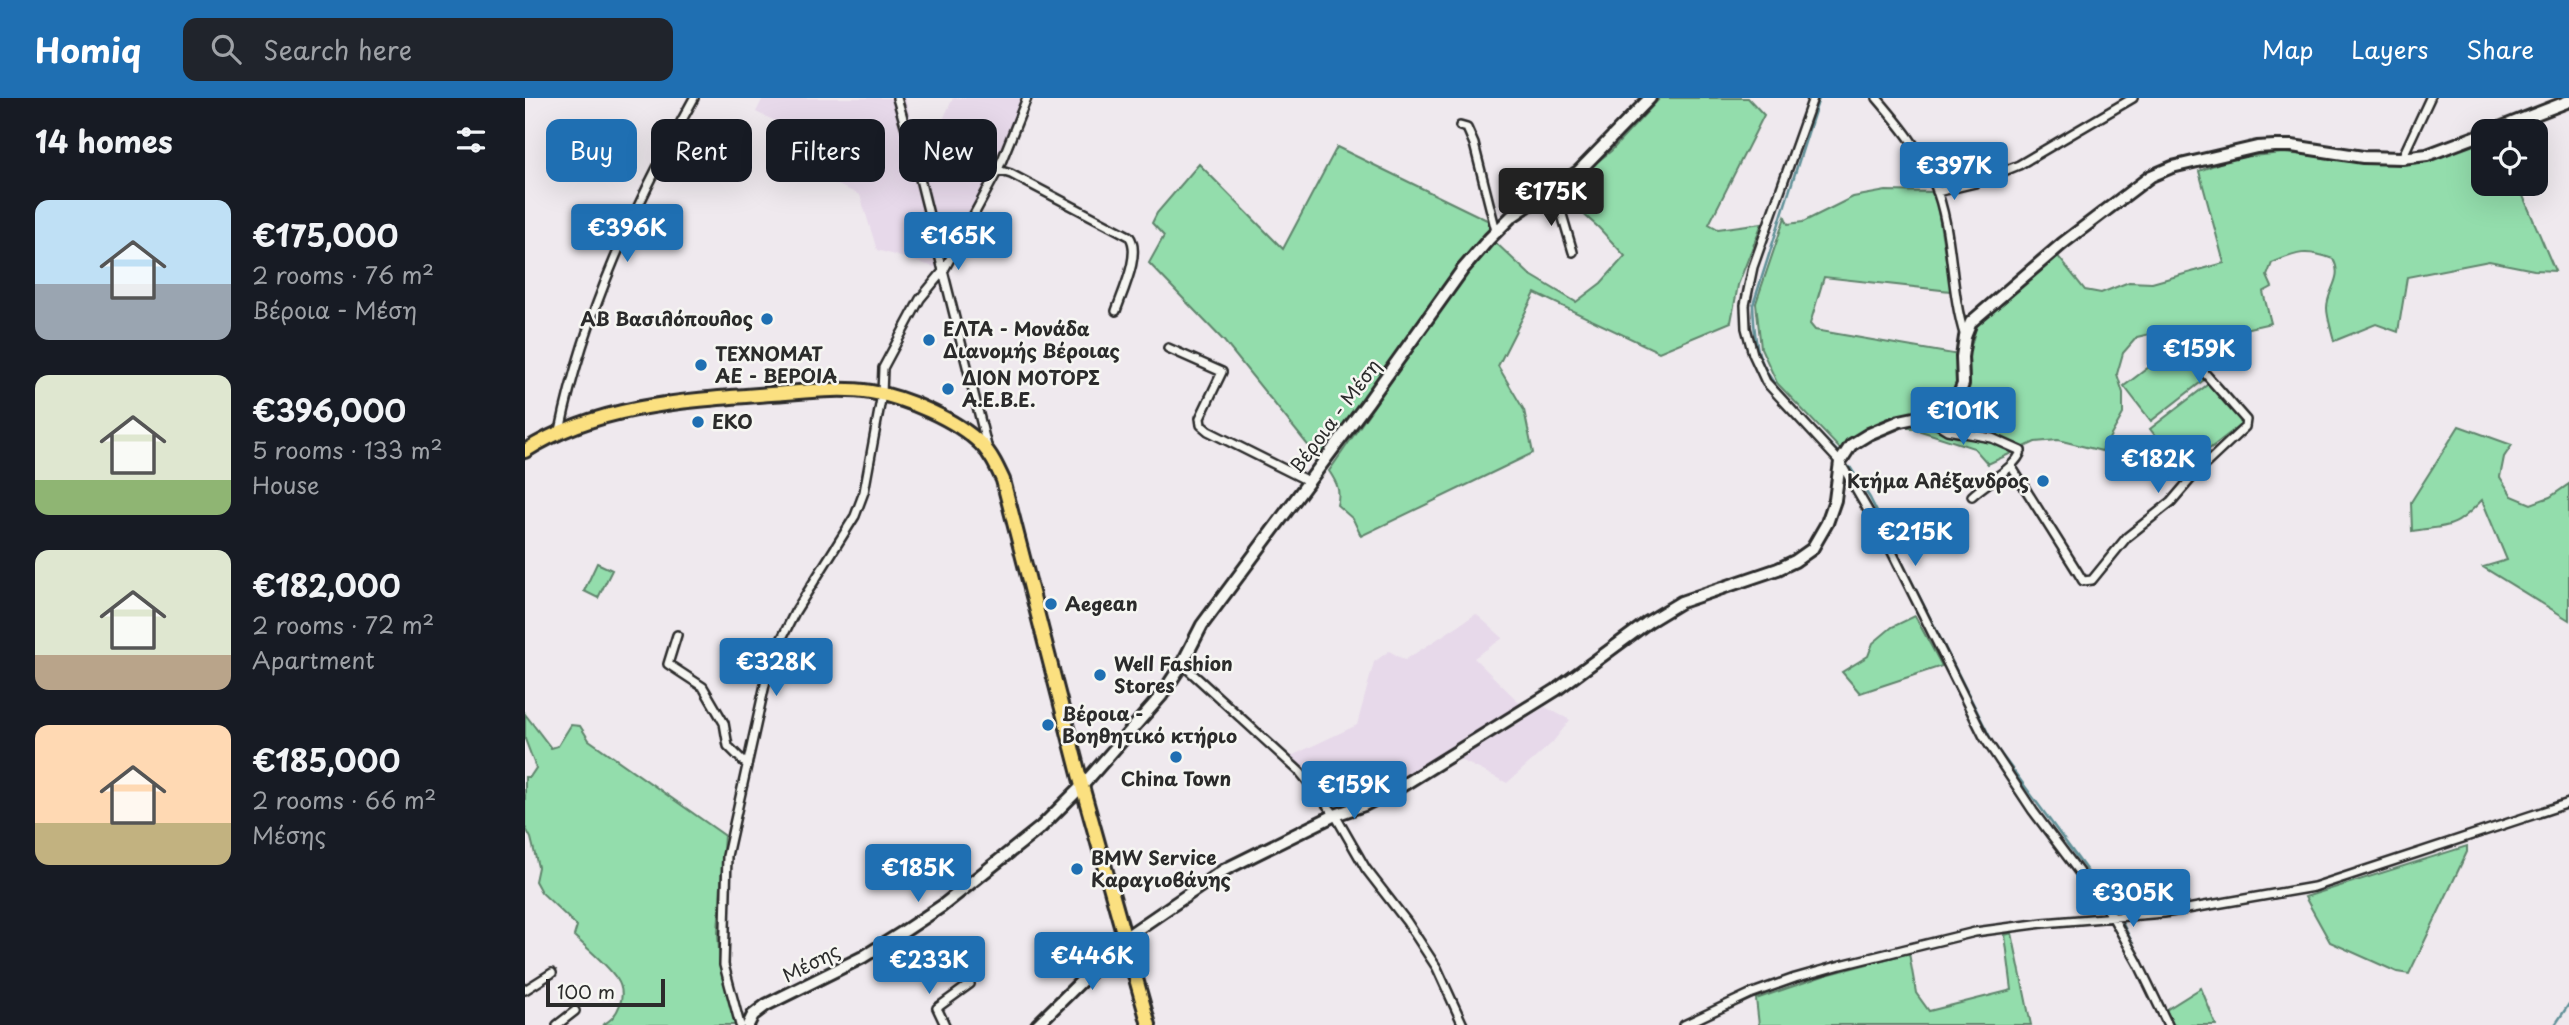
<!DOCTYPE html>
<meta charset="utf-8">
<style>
:root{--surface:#171b24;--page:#20242c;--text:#f1f3f6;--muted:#9ea1a6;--accent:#1f6fb2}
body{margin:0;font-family:"Playpen Sans",sans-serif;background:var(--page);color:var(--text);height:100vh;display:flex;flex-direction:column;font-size:26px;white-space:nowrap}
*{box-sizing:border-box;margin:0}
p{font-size:23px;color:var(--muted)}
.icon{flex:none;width:38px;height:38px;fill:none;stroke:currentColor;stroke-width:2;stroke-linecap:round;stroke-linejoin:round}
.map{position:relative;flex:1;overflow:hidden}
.details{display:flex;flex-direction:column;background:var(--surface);width:525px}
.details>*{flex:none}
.hud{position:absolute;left:21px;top:21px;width:665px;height:63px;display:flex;gap:14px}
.buttons{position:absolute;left:1946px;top:21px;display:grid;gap:14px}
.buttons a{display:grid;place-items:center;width:77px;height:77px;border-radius:14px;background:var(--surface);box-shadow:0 7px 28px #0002;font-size:35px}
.scale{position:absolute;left:21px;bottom:18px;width:119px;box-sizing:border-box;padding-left:7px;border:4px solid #2b2b2b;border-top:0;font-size:19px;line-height:24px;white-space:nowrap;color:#2b2b2b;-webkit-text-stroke:5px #f6f6f2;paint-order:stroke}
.price{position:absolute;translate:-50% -60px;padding:0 16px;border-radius:7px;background:var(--accent);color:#fff;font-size:23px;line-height:46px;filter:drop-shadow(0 2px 4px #0008)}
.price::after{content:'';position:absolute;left:50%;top:42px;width:21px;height:16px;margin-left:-10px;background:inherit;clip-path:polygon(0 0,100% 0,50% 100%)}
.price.current{background:#222;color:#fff}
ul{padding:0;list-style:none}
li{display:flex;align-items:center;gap:21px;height:175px;padding:0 35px}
li span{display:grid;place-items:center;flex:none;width:196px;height:140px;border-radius:14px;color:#555}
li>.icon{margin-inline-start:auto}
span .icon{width:84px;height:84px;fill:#fffc;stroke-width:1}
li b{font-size:30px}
h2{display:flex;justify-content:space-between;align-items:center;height:84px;padding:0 35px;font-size:30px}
.pill{padding:0 24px;border-radius:14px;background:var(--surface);box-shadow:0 7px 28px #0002;font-size:24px;line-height:63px}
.pill.current{background:var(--accent);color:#fff}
header{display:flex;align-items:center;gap:42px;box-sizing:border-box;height:98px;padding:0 35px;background:var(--accent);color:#fff}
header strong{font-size:33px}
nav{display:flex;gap:38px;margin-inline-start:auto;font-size:24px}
.search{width:490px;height:63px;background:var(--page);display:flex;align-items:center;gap:18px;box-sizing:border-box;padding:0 24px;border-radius:14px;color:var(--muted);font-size:26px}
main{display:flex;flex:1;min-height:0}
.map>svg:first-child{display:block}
.built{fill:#e7d9ea}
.green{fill:#93ddac;stroke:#5f846c;stroke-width:2}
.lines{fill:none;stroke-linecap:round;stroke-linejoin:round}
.stream{stroke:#609097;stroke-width:2.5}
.street-casing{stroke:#2b2b2b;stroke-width:12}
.secondary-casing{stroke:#2b2b2b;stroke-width:16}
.primary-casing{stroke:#2b2b2b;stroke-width:18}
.street{stroke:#f6f6f2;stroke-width:7}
.secondary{stroke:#f6f6f2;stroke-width:10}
.primary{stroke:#fbe080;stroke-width:12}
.poi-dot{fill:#1f6fb2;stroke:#f6f6f2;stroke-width:2.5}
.labels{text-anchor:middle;stroke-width:5;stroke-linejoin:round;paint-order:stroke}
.poi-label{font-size:19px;font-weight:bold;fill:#2b2b2b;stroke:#f6f6f2;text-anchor:start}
.street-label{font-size:19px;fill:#2b2b2b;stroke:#f6f6f2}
</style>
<header>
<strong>Homiq</strong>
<div class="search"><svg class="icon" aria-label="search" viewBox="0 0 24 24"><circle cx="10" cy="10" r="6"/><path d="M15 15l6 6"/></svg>Search here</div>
<nav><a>Map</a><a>Layers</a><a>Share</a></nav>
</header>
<main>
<section class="details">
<h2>14 homes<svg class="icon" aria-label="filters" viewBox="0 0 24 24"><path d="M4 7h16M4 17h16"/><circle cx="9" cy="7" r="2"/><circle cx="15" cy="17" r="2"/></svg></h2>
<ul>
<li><span style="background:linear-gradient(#bfe0f5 60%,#9aa5b1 0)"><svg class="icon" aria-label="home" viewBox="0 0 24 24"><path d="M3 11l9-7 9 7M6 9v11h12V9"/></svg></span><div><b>€175,000</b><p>2 rooms · 76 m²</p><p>Βέροια - Μέση</p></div></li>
<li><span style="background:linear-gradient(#dfe7d0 75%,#8fb573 0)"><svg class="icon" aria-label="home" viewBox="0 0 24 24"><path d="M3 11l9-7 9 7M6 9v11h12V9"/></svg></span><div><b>€396,000</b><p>5 rooms · 133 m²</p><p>House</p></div></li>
<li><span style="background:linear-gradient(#dfe7d0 75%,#b9a48a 0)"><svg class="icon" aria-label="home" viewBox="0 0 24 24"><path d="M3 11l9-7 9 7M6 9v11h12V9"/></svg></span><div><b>€182,000</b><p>2 rooms · 72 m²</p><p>Apartment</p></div></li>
<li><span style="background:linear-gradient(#ffd9b3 70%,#c2b280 0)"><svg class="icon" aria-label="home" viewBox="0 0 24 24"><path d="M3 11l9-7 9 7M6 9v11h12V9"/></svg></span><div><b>€185,000</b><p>2 rooms · 66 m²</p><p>Μέσης</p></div></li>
</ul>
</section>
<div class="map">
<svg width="2044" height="927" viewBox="0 0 2044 927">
<rect width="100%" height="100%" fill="#efe9ee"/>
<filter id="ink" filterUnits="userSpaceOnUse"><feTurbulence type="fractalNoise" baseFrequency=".0143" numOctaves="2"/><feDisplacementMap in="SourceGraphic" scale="14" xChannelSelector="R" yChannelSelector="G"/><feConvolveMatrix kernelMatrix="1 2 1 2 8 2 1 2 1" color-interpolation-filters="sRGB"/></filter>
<g filter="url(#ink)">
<!-- built -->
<path class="built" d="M238,0H380L395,54H403L428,0H505L481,68L423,173L352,152L335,97L271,68L283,38L231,14Z
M951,516L978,540L949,560L999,609L965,630L822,710L764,659L832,627L849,564L864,553L880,562Z
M1020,609L1045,622L1027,645L982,685L934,661Z"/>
<!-- green -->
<path class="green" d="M1135,0H1223L1239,17L1184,126L1193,131L1237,125L1213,187L1206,224L1134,254L1010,195L973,268L999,312L1008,355L836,438L828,421L812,407C816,393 812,385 804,373L933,187L970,144L1004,176L1051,204L1076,185L1100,158L1074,130L1034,94L1086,53Z
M1958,43V86H1993L2030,173L2009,172L1964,163L1882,179L1873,234L1851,226L1809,243C1807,233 1802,220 1802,210C1802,191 1819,180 1808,161C1781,151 1773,154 1747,165L1742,178L1747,189L1738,194L1746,225L1666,243L1647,234L1629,235L1612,239L1598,255L1592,276L1598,295V316L1577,353L1533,342L1510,344L1463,366L1449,350L1383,329L1386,325L1422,318L1434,309L1445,285L1444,255L1453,223L1532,157L1560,192L1576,195L1604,184L1627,185L1699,165L1674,73L1707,60L1758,55L1869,65L1909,60Z
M812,49L964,123L965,131L928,176L794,361L699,243L624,165L639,138L627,125L632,115L674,66L758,151Z
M1361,93L1410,94L1426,193L1299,179L1285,226L1290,232L1434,257C1434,277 1436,294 1422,310L1324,344L1315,351L1252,285L1236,250L1231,205L1260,119L1263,126L1278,124L1328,99Z
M1653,247L1680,281L1626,323L1599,288Z
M1686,284L1718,325L1657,372L1625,331Z
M1934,328L1987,347L1979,359L1975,379L1987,398L2006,406L2025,399L2044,386V522L1958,469L1982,462L1957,402C1928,432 1927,427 1887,433L1886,404Z
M72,465L87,472L73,500L59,493Z
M1390,518L1417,568L1335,595L1317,574L1343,558L1348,545L1367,529Z
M0,616L26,650L33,648L46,627L55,628L64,642L199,737L193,835L195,869L212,927H77C93,920 103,897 92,881C81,865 63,851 49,838L52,828L16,794L10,783L13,769L6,740L0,729V679H5L11,670L0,641Z
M1942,748V754L1884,876L1872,874L1805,844L1780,799Z
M1487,835L1506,927H1234L1231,901L1301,877L1384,855L1391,895L1404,913L1487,892L1480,837Z
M1676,890L1691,927H1648L1641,912Z"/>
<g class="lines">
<!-- stream -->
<path class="stream" d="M1294,0L1228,207C1229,223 1229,240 1234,256C1247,295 1286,325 1313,354
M1325,369L1345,400L1468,645L1590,811
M1597,824L1648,927
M2030,927L2044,906"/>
<!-- street casing -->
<g class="street-casing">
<path id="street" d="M372,0L390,61L462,348
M1288,0L1228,169L1220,207L1221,230L1228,256L1241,284L1315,364L1367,454L1459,639L1508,713L1587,818L1613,865L1643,927
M1352,0C1375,27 1396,52 1409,85C1429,133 1424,189 1440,239
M935,28L942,30L949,46L971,133
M1877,60L1905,0
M473,72L486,76L604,138C617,154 597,195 591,213
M1025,94L1033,103L1048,154
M1412,94L1450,85L1494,67L1608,0
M643,250L697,274L675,320L676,327L683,333L783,383
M1401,319L1422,332L1467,340L1496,353C1492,369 1460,385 1447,398
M35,333C59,215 111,105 169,0
M1486,368L1552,473L1558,483L1567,482L1602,439L1646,404L1670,376L1720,329L1721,322L1649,240
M152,537L143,566L178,589L199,625L203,648L222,667
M657,566L775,674L810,717L841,771L882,824L912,870L938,927
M0,892L27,875
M32,927L50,913
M215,927L199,867L202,758L245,564L270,514L330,418L339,394L357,296L358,270L395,201L419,172L473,72L502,0
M420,927L412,910L445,886
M1159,927L1225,896L1270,880L1316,867L1450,834L1518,825L1639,815L1789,789L2044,705"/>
</g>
<!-- secondary casing -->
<g class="secondary-casing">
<path id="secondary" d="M1967,33L2044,3
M223,927L228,917L241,907L338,859L378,834L417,808L516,729L557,688L636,598L657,566L677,527L843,304L938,171L964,141L986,119L1053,74L1125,0
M512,927L601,839L699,772L810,717L839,707L875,689L1031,592L1123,524L1156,504L1253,471L1270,463L1287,451L1302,425L1310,402L1315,364L1326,347L1344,336L1375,323L1422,313L1431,304L1438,286L1437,259L1440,239L1446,224L1538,145L1626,78L1647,69L1732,49L1750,48H1767L1838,59L1877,60L1902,57L1958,36"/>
</g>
<!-- primary casing -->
<g class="primary-casing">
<path id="primary" d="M0,353C71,307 163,302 246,296C278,294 314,289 346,294C380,299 432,322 456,346C466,356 472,369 478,382L557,688L624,927"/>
</g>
<!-- street -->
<use href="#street" class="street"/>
<!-- secondary -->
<use href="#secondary" class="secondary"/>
<!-- primary -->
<use href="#primary" class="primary"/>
</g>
</g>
<!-- markers -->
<g class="poi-dot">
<circle cx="242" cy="221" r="7"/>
<circle cx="404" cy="242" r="7"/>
<circle cx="176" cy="267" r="7"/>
<circle cx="423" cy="291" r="7"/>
<circle cx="173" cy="324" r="7"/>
<circle cx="1518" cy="383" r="7"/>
<circle cx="526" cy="506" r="7"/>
<circle cx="575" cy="577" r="7"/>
<circle cx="523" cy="627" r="7"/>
<circle cx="651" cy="659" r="7"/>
<circle cx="552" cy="771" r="7"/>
</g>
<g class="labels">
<!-- poi labels -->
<g class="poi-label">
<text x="228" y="228" text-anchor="end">ΑΒ Βασιλόπουλος</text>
<text x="418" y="238">ΕΛΤΑ - Μονάδα<tspan x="418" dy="22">Διανομής Βέροιας</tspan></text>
<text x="190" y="263">ΤΕΧΝΟΜΑΤ<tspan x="190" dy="22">ΑΕ - ΒΕΡΟΙΑ</tspan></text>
<text x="437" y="287">ΔΙΟΝ ΜΟΤΟΡΣ<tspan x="437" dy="22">Α.Ε.Β.Ε.</tspan></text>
<text x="187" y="331">EKO</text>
<text x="1504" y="390" text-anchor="end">Κτήμα Αλέξανδρος</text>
<text x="540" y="513">Aegean</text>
<text x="589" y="573">Well Fashion<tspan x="589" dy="22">Stores</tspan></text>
<text x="537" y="623">Βέροια -<tspan x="537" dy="22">Βοηθητικό κτήριο</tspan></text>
<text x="651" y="688" text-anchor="middle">China Town</text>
<text x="566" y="767">BMW Service<tspan x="566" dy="22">Καραγιοβάνης</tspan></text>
</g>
<!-- street labels -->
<g class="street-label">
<text transform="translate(810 318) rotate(-53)" y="7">Βέροια - Μέση</text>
<text transform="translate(286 865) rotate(-27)" y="7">Μέσης</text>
</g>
</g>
</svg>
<div class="buttons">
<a><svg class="icon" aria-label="locate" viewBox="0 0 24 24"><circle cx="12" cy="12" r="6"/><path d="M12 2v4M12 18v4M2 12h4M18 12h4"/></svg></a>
</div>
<div class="scale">100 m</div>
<b class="price" style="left:1429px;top:104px">€397K</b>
<b class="price current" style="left:1026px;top:130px">€175K</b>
<b class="price" style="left:102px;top:166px">€396K</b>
<b class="price" style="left:433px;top:174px">€165K</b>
<b class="price" style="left:1674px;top:287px">€159K</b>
<b class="price" style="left:1438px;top:349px">€101K</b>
<b class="price" style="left:1633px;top:397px">€182K</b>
<b class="price" style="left:1390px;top:470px">€215K</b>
<b class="price" style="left:251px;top:600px">€328K</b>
<b class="price" style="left:829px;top:723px">€159K</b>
<b class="price" style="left:393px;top:806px">€185K</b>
<b class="price" style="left:1608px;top:831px">€305K</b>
<b class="price" style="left:567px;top:894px">€446K</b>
<b class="price" style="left:404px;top:898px">€233K</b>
<div class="hud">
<a class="pill current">Buy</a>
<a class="pill">Rent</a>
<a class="pill">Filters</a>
<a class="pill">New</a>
</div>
</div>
</main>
